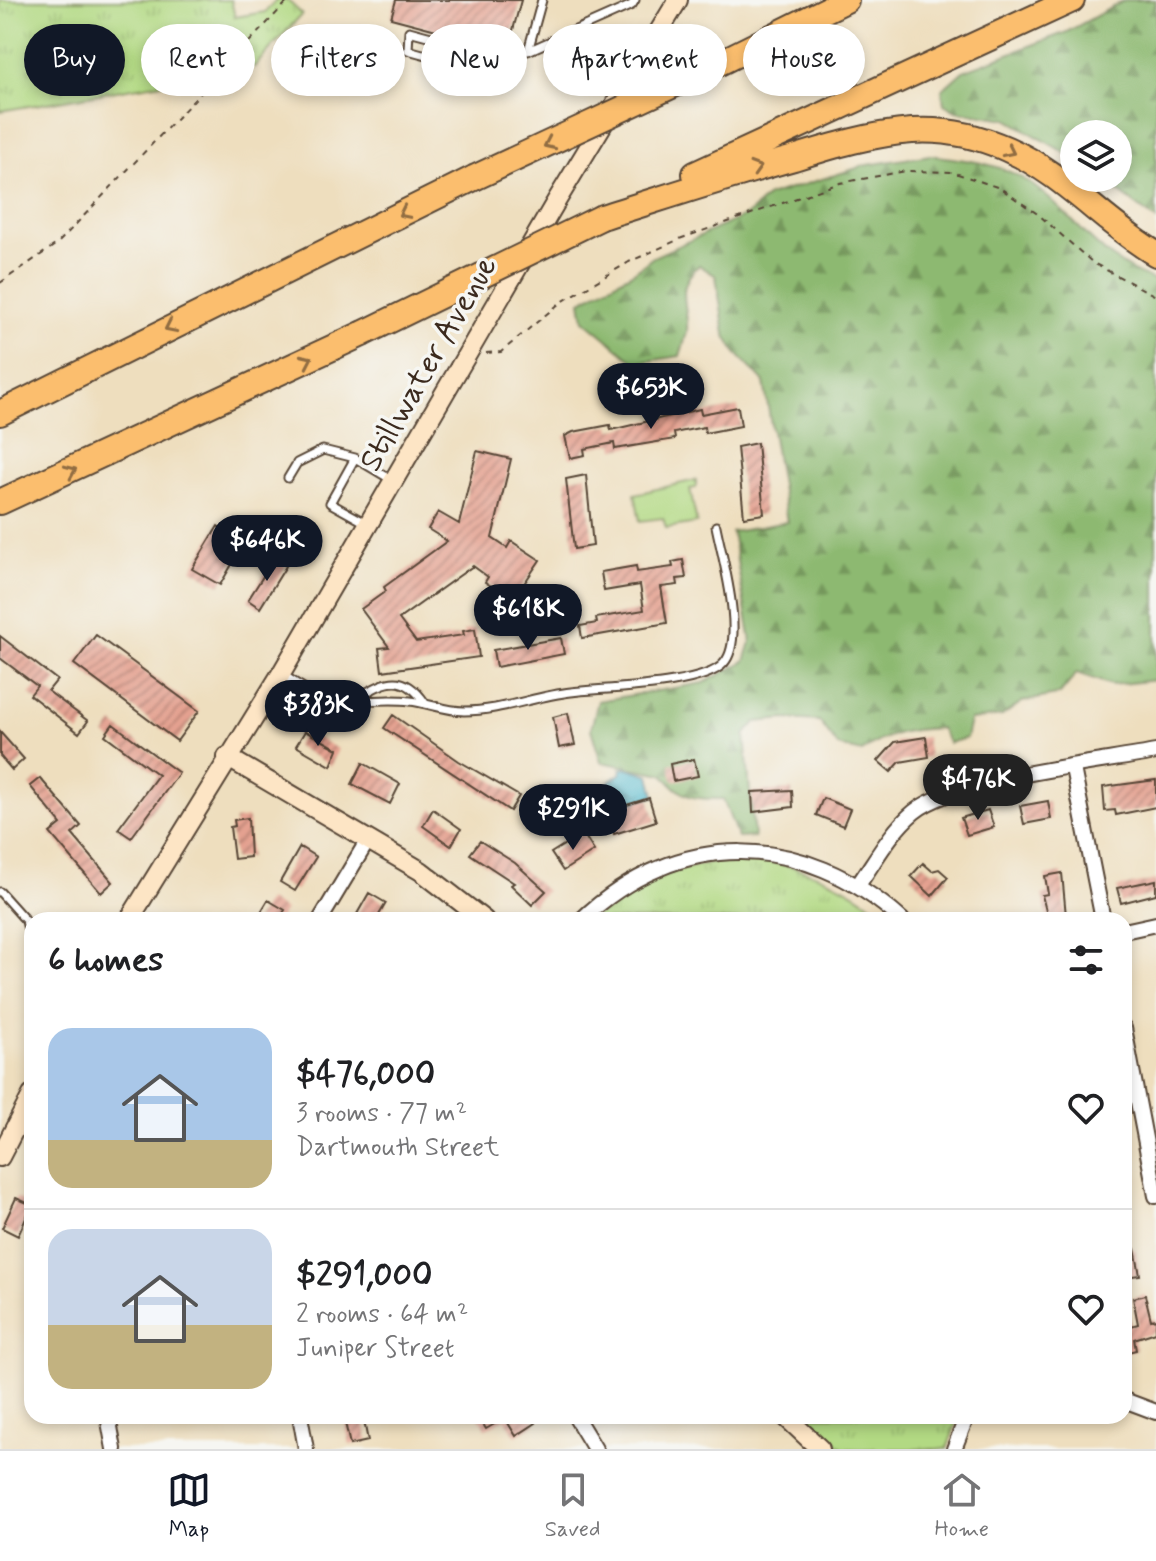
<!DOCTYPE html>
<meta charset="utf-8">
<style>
:root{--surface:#fff;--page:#f2f2f2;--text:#202124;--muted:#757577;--line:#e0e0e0;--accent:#111827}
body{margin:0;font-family:Mynerve,sans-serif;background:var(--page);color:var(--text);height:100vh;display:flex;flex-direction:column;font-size:30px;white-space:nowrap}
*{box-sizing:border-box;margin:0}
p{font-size:26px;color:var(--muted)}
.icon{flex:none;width:44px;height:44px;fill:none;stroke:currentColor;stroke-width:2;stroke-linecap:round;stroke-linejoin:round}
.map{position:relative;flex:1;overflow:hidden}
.panel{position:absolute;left:24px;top:912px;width:1108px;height:512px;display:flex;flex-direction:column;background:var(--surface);border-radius:24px;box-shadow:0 4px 12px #0003}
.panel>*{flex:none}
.top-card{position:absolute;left:24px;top:24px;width:1108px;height:72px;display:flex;gap:16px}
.fabs{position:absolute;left:1060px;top:120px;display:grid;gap:16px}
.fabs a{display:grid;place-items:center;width:72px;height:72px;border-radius:50%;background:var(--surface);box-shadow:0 4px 12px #0003;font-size:40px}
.price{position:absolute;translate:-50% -68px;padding:0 18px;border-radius:28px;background:var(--accent);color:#fff;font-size:26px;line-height:52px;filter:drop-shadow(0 2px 4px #0008)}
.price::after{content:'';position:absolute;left:50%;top:48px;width:24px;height:18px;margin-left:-12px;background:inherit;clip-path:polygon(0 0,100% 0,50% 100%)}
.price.current{background:#222;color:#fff}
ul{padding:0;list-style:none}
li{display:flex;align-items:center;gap:24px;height:200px;padding:0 24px}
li+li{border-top:2px solid var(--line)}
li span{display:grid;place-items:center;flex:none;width:224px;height:160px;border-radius:24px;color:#555}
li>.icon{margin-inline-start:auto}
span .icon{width:96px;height:96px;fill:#fffc;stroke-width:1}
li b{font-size:34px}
h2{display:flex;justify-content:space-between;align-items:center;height:96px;padding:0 24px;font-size:34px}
.tag{padding:0 28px;border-radius:36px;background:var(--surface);box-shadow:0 4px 12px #0003;font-size:28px;line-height:72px}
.tag.current{background:var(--accent);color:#fff}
.menu{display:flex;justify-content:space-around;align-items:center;height:112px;border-top:2px solid var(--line);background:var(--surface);font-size:22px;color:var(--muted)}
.menu a{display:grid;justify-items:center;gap:4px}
.menu .current{color:var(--accent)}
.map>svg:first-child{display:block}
.grass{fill:#b2d983;stroke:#768250;stroke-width:2}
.forest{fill:url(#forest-firs);stroke:#647248;stroke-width:2}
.park{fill:url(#park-tufts);stroke:#768250;stroke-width:2}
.water{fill:url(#water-ripples);stroke:#447075;stroke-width:2}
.building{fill:url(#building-hatch)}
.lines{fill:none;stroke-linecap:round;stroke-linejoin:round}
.lane-casing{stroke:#564536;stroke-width:11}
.street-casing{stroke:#564536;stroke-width:18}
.secondary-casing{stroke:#564536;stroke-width:22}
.highway-casing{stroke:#564536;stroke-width:28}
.path{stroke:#564536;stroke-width:2;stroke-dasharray:6 6;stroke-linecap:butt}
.lane{stroke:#fff;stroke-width:7}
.street{stroke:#fff;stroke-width:14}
.secondary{stroke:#fde5c5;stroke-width:18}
.highway{stroke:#fbbe6e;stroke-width:24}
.highway-bridge-casing{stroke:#564536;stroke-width:28;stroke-linecap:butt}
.highway-bridge{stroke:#fbbe6e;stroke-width:24}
.oneway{stroke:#916d42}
.labels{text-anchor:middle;stroke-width:7;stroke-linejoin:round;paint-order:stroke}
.street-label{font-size:32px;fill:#3b2a1e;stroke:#f6f6f2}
</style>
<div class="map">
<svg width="1156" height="1449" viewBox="0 0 1156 1449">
<defs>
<pattern id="forest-firs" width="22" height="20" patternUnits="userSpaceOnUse" patternTransform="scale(2)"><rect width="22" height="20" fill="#8db971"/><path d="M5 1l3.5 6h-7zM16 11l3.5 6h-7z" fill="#74975c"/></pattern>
<pattern id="park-tufts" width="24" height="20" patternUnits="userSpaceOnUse" patternTransform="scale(2)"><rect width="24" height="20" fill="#b2d983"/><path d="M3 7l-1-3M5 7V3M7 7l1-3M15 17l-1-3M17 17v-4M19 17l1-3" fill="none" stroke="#9aba71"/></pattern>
<pattern id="water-ripples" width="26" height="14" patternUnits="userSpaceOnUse" patternTransform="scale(2)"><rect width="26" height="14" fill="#4eb7cc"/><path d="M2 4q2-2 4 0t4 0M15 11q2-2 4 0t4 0" fill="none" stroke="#4295a5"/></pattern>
<pattern id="building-hatch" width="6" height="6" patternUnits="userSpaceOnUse" patternTransform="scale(2)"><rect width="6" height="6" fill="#e4a190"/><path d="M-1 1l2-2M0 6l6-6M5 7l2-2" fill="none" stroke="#ba8375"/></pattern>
</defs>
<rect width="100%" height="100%" fill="#f6f6f2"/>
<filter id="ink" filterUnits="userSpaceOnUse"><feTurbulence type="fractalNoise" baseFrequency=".0125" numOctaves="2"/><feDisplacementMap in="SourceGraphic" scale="16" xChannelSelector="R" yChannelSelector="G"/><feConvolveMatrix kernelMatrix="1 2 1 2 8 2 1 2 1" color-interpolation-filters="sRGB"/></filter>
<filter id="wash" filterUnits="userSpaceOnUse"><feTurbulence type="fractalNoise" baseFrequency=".006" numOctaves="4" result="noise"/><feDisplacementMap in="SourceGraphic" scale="32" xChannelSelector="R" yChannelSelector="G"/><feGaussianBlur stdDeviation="1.8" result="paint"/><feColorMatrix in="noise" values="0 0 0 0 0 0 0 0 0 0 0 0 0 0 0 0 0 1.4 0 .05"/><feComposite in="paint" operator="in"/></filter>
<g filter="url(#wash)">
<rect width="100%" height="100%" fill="#eedebe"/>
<!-- grass -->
<path class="grass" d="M696,480V488L690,489L697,523L666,528L663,518L640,521L635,494Z"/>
<!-- forest -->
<path class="forest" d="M1125,0H1156V220L1100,178H1118V134H1074V158L1007,119L956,111L944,104L942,90L963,71L1067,32Z
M930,155C960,159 993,162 1020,177C1071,207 1095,261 1156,281V680L1111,685L1077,673L1060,694L1022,702L1002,716L970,720L966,738L949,743L940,728C908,729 887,733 862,752L838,746L819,721L785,719L756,722L745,735L754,837L738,838L723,799C693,799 682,799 663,774L601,762L591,729L598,701L704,683L745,661L751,642L732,532L787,522L764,382L735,352L725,334L716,276L699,265C673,289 689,303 687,331C686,339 682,348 680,356L636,363L584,320L581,301L634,272L653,257L747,215L768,196L867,165Z"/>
<!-- park -->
<path class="park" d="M0,0H231L235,17L265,12L276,0H287L302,14L254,67L0,111Z
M745,859C799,863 850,883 890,920H591C638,881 685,862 745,859Z
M802,1416H959L947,1449H844Z"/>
<!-- water -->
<path class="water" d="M628,768L650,775L655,796L614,806L608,783L621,773V769Z"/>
<g id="blocks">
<!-- building -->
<path class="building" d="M396,0H521L508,49L391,18Z
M738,407L741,426L705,433L704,427L674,433L675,439L615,449L614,443L584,449L585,455L570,458L565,436L573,432L610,425L611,430L700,409L701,414Z
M757,443L764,514L744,517L737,447Z
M477,451L511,459L492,538L507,548L511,541L540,560L513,600L485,582L488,577L473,566L399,619L416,642L464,635L463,631L475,629L479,657L382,671L379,648L389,647L361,609L386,591L384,587L447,541L428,529L438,512L459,524Z
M586,475L593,546L574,549L566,479Z
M218,526L245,542L220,585L192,569Z
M274,559L286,566L260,608L248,600Z
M683,560L686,578L677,579L678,585L661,587L667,623L582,638L580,626L597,623L596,618L644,610L640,585L604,591L601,572L636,566L637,572L673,567L672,562Z
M96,635L199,711L177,741L74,664Z
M0,636L57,680L48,691L88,721L79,733L30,695L37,686L0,658Z
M561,638L564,654L496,667L493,650Z
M568,713L575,745L559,748L553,717Z
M393,715L459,761L519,796L510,811L384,728Z
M113,724L179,773L131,838L118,829L158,775L105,735Z
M305,731L338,749L331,766L296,746Z
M0,732L24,759L12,770L0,756Z
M926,737L929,757L900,762L891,772L878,761L895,742Z
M694,759L698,776L673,781L670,764Z
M363,763L400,784L390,804L352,784Z
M40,778L81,826L72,834L113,882L101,893L50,833L61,824L30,786Z
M1156,780V807L1116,815L1115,810L1105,811L1103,787Z
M792,790L793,807L753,812L752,792Z
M649,798L656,821L614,834L608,817L619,813L617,808Z
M823,798L850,809L843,826L816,815Z
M1048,801L1051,819L1024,824L1020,806Z
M433,809L461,829L451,846L423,826Z
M988,810L994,827L967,835L961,818Z
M248,818L250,857L234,859L230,827L235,826L234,820Z
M583,833L594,851L563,871L551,853Z
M480,841L515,863L546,891L532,905L511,885L514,883L470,854Z
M300,847L316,857L295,891L280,882Z
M923,863L932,871L939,869L948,877L932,896L911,876Z
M1062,873L1066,916L1048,919L1042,895L1048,894L1045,876Z
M1156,880V894L1121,903L1117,888Z
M369,893L386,903L376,920L357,914Z
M268,900L285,910L278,920H256Z
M16,1198L32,1205L18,1236L2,1228Z
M1135,1249L1140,1275L1124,1277V1251Z
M1145,1295L1151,1320L1156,1319V1332L1134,1339L1136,1350L1124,1353V1315L1129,1314L1131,1326L1138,1324L1133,1298Z
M363,1416L368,1441L350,1445L344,1418Z
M478,1416H532L536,1423L516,1436L505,1418L486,1429Z"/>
</g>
</g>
<g filter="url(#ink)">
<use href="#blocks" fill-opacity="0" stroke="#564536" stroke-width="2"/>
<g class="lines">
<!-- lane casing -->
<g class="lane-casing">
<path id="lane" d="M542,0L528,51L632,5L635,0
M435,38L409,31L408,50L474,68L512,58L451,42
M288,478L297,463L323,450L355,458
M366,523L330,503L355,458L392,480
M283,675C293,681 303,689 314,693C344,707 379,697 410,701C427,703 447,711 464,711C501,711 535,696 571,692C604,688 704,687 724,663C746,638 722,557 716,526
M352,700C383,684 401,668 425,703
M0,892L26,921L32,947"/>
</g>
<!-- street casing -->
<g class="street-casing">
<path id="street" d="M1073,768L1103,920
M858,885C875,861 891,831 914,812C955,778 1098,763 1156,752
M320,920L368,840
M581,920C678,828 804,831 902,920
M1124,931L1156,924
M1124,1028L1156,1196
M1124,1400L1156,1412
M108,1416L114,1449
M300,1416L306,1449
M575,1416L595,1449
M954,1449L967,1416"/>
</g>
<!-- secondary casing -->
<g class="secondary-casing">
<path id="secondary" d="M227,757L421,871L484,920
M129,920L281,674L557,200L678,0
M0,1157L32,1095
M785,1416L820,1449"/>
</g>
<!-- highway casing -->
<g class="highway-casing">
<path id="highway" d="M695,75L846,0
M695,174L1072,0
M602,217C666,197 729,176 794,158C832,146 872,134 912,131C944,129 978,136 1007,149C1063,173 1104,223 1156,254
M0,413L474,178
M0,502L362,334"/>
</g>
<!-- path -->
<path class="path" d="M0,283L58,243L289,0
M486,353L501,352L560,303L629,262L682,238L840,183L906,171L952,172L1000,188L1039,215L1093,263L1156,296"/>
<!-- lane -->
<use href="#lane" class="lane"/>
<!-- street -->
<use href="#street" class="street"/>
<!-- secondary -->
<use href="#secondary" class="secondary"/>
<!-- highway -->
<use href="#highway" class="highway"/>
<!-- highway-bridge casing -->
<g class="highway-bridge-casing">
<path id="highway-bridge" d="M474,178L695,75
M362,334L602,217"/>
</g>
<!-- highway-bridge -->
<use href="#highway-bridge" class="highway-bridge"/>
</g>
<!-- one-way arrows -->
<defs><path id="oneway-chevron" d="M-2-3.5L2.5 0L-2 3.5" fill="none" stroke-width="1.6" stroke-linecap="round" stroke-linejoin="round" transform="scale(2)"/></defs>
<g class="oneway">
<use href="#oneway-chevron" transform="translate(549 144) rotate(155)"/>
<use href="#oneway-chevron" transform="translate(1009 151) rotate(26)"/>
<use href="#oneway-chevron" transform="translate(756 168) rotate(-17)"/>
<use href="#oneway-chevron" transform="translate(404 213) rotate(154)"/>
<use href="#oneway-chevron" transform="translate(170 327) rotate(154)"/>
<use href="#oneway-chevron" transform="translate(307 360) rotate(-25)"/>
<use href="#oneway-chevron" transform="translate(71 471) rotate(-24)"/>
</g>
</g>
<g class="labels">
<!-- street labels -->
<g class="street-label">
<text transform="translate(427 363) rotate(-60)" y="11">Stillwater Avenue</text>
</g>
</g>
</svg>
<div class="fabs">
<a><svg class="icon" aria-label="layers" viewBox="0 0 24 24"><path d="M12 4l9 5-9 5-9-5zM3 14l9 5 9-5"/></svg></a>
</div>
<b class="price" style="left:651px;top:431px">$653K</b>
<b class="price" style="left:267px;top:583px">$646K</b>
<b class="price" style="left:528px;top:652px">$618K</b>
<b class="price" style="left:318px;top:748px">$383K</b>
<b class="price current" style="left:978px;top:822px">$476K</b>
<b class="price" style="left:573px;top:852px">$291K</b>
<div class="top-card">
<a class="tag current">Buy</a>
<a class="tag">Rent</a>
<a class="tag">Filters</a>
<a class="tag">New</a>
<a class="tag">Apartment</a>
<a class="tag">House</a>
</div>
<section class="panel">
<h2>6 homes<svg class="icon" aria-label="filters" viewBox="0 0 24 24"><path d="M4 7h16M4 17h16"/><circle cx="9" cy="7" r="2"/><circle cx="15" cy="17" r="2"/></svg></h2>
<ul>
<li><span style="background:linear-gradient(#a9c7e8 70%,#c2b280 0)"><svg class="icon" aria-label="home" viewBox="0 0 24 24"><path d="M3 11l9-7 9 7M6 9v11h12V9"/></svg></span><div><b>$476,000</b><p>3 rooms · 77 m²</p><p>Dartmouth Street</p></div><svg class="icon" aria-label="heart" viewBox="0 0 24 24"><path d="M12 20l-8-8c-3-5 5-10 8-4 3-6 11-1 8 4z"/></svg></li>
<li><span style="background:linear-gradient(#c9d6e8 60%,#c2b280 0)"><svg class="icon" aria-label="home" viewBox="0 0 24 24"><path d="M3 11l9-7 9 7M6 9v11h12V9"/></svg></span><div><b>$291,000</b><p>2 rooms · 64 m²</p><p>Juniper Street</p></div><svg class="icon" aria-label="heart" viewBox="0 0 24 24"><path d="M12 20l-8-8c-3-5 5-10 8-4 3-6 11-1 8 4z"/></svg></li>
</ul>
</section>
</div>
<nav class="menu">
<a class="current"><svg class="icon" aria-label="map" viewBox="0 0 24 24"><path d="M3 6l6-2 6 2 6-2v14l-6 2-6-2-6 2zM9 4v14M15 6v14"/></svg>Map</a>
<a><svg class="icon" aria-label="saved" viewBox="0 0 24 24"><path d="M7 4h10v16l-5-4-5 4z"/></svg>Saved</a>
<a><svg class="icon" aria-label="home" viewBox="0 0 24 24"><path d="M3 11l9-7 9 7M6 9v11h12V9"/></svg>Home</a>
</nav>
